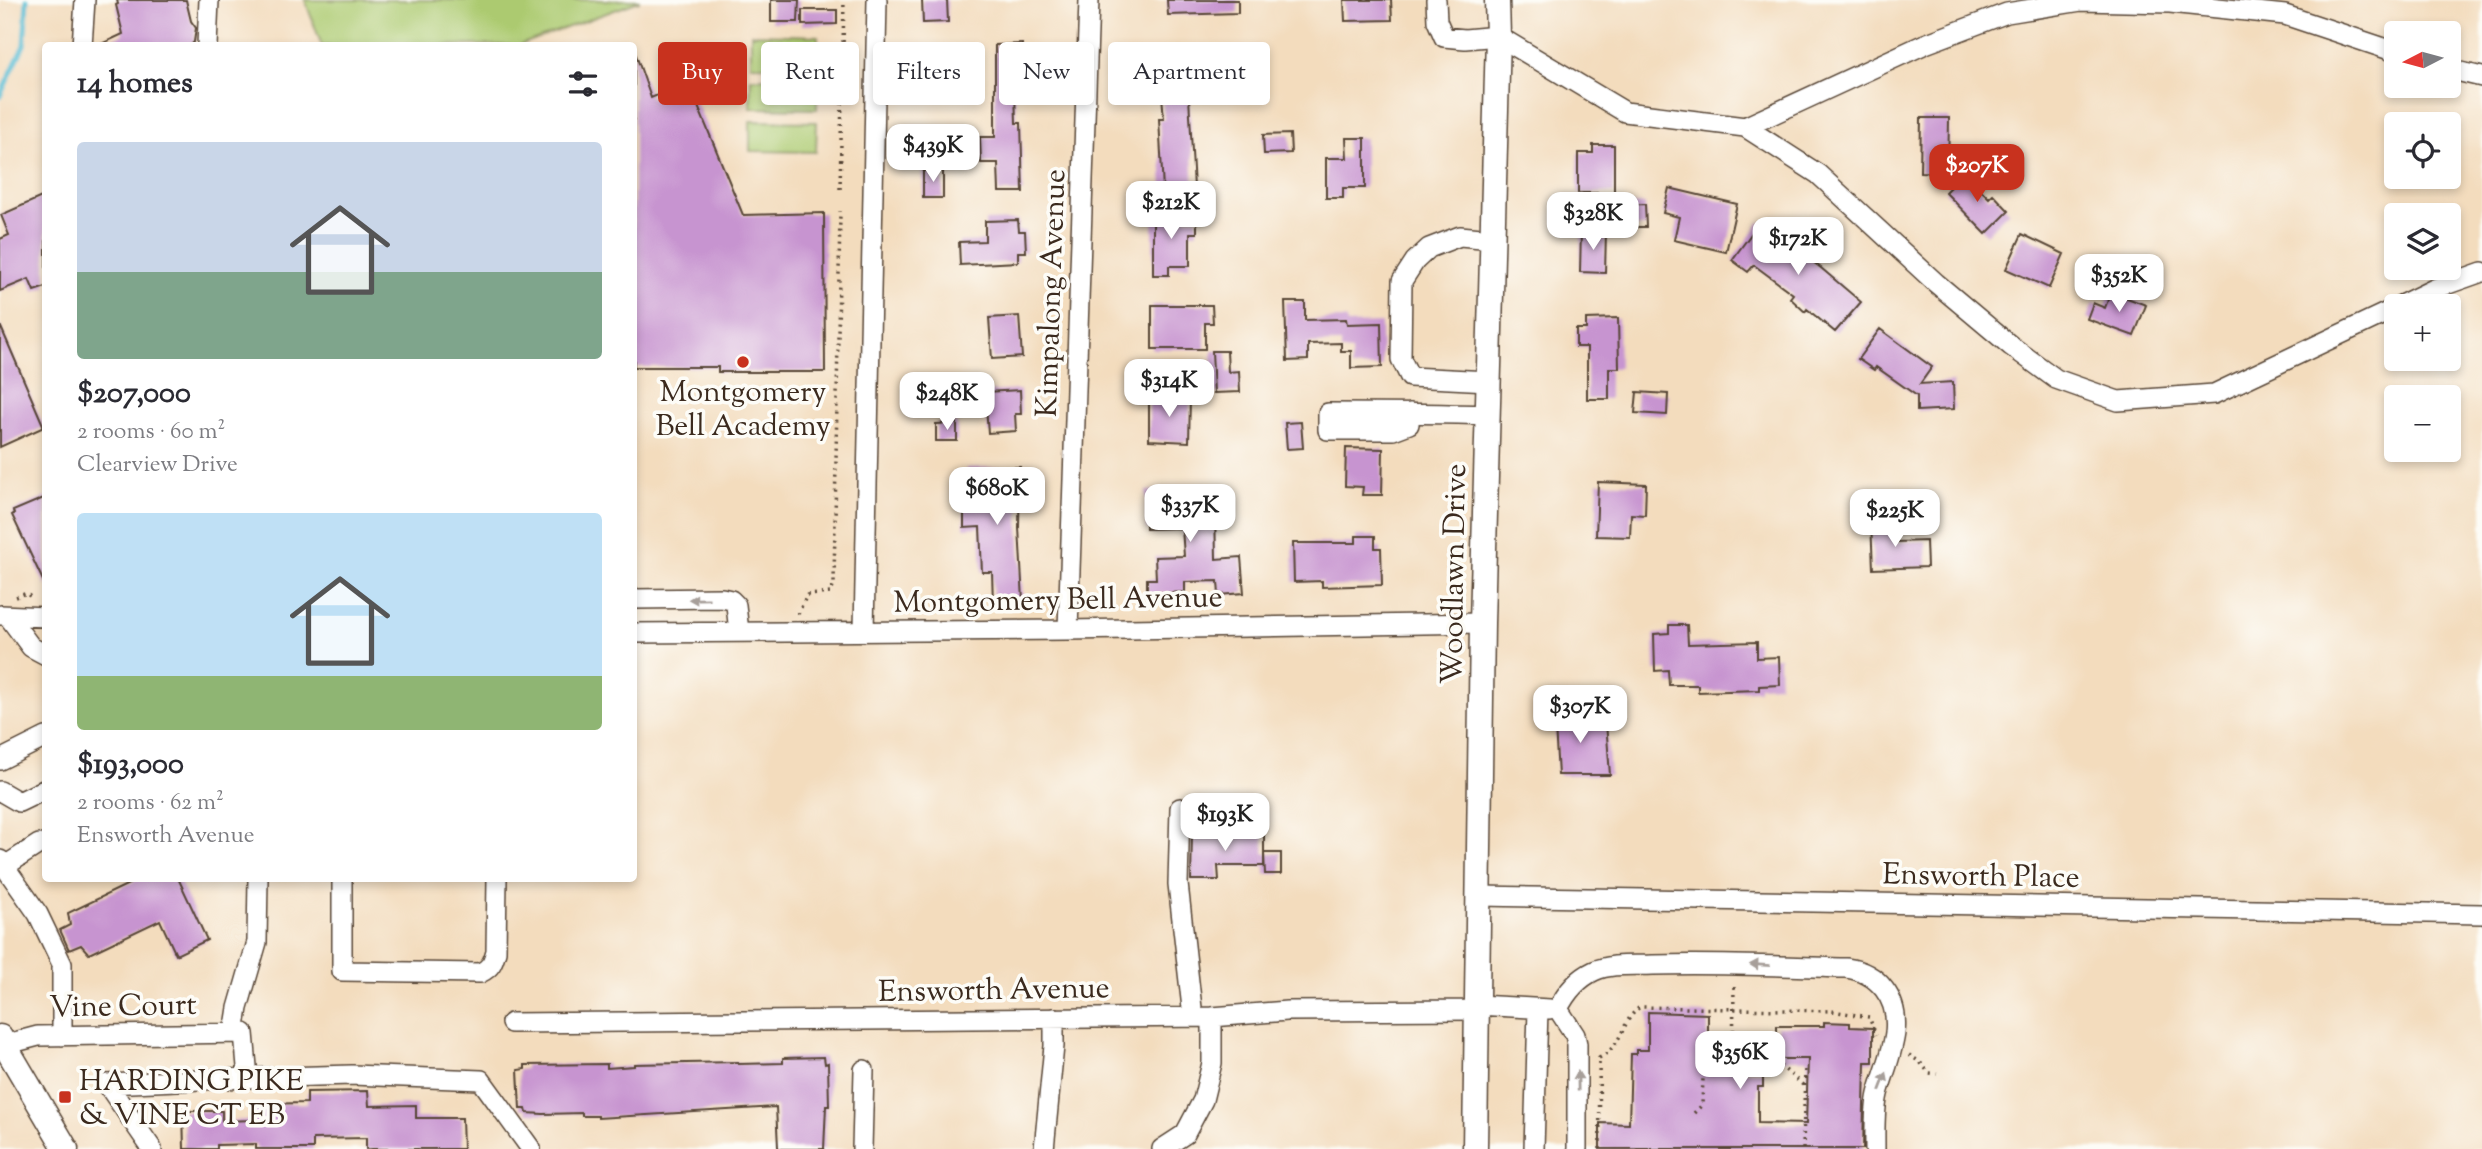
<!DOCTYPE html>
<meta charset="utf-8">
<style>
:root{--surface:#fff;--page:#f2f2f3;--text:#2b2b33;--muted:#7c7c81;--accent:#c8321e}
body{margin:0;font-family:"Sorts Mill Goudy",serif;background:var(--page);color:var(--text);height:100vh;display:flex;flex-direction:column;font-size:26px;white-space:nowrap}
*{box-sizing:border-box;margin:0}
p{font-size:23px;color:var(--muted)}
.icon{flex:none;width:38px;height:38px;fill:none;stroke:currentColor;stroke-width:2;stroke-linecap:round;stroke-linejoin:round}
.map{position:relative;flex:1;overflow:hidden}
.drawer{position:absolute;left:42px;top:42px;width:595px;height:840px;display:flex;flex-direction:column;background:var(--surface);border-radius:7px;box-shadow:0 4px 10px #0003}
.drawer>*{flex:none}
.banner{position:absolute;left:658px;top:42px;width:665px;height:63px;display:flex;gap:14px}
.needle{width:46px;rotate:264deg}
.tools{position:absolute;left:2384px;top:21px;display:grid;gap:14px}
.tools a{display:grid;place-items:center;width:77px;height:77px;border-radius:7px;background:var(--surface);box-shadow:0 4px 10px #0003;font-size:35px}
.price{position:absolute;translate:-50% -60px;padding:0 16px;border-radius:14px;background:#fff;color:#222;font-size:23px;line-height:46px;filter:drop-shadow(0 2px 4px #0008)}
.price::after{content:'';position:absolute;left:50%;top:42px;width:21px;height:16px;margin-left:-10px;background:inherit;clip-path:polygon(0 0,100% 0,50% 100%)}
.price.current{background:var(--accent);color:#fff}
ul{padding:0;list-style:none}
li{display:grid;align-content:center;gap:14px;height:371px;padding:0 35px}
li span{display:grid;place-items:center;height:217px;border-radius:7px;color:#555}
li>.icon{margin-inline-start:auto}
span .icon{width:126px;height:126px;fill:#fffc;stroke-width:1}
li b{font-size:30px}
h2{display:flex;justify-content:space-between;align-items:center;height:84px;padding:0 35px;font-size:30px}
.tag{padding:0 24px;border-radius:7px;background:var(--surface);box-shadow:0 4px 10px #0003;font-size:24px;line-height:63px}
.tag.current{background:var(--accent);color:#fff}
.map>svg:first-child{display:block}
.green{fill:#acca70;stroke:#747a47;stroke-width:2}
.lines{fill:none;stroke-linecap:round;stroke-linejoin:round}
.stream{stroke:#54bbd2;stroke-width:5}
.building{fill:#c794d0}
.minor-casing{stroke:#574536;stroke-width:22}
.major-casing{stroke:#574536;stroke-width:27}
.path{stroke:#574536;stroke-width:3.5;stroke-dasharray:2 5;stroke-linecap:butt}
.minor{stroke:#fff;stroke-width:19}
.major{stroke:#fff;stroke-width:24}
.oneway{fill:#a79f9a}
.poi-dot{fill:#c8321e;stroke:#fdfcf7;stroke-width:2.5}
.labels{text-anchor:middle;stroke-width:7;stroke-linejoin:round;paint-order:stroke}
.street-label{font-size:30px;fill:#3b2a1e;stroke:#fdfcf7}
.poi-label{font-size:30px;fill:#3b2a1e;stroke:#fdfcf7}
</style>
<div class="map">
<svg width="2482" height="1149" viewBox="0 0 2482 1149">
<rect width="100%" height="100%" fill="#fdfcf7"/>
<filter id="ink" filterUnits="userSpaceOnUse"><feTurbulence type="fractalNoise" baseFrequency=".0143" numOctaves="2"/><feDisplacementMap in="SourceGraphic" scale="14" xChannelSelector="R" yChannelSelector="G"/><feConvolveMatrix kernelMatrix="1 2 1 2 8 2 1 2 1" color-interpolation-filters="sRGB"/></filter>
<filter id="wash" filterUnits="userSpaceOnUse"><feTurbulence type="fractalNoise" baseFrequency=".00686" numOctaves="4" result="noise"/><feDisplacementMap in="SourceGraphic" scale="28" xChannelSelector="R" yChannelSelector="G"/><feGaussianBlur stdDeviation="1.57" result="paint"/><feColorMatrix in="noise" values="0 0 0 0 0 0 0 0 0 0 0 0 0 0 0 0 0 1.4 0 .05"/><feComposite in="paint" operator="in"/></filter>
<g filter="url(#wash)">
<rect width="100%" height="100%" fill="#f3dcbd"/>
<!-- green -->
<path class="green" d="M305,0H639V1L520,45L322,46Z
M751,34L818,36L817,66L751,65Z
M751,78L817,79V109L750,108Z
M750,121L817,122L816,152L750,151Z"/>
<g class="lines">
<!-- stream -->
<path class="stream" d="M0,96L24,45L27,0"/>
</g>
<g id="blocks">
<!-- building -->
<path class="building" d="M117,0H186L191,21L196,28L194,42L190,46H97L123,34L116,5L118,4Z
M771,0H799L798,22H771Z
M922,0H947L948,22L923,23Z
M1167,0H1238V13L1168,15Z
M1344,0H1391L1392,20L1345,21Z
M802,10H837V24L802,25Z
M1022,44V55H1029V71H1022V90H1015L1016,123H1021L1023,192H999L998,163H981L980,137H995V45Z
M1202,52L1205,96L1189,97L1194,188L1163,190L1159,119H1164L1160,73H1165L1164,55Z
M636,55L651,98L688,82L743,215L824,213L825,372H718V367H634V56Z
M1921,118H1949L1948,173L1920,172Z
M1290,134L1291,153L1264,154L1263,135Z
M1346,138H1365V188H1343V198H1326V158H1347Z
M1593,145H1614V193H1578V153H1593Z
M943,170V198H923V171Z
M1964,173L1989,198L1993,194L2009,211L1986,234L1945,192Z
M1669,188L1737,204L1726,252L1674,240L1679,217L1663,213Z
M46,195V287L34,291L29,279L0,291V239L9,235L1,215Z
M1645,204L1646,227H1624L1623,205Z
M1153,210H1168L1169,218H1197V233H1190V266H1169V275H1153Z
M1018,220L1019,231H1025L1026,252H1018V262L960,265L959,242L985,241V221Z
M1760,222L1821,268L1861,302L1835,332L1807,309L1805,312L1790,298L1793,294L1754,265L1748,272L1732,260Z
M1581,231H1606L1605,273L1580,272Z
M2022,234L2064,254L2049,288L2006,269Z
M2111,292L2146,305L2134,336L2087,319L2093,303L2105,308Z
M1285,302H1305V320L1346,319L1347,324L1381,323L1382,367L1351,368V351H1341V343L1308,344V360L1287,361Z
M1152,305H1212L1213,323H1205V349H1152Z
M1019,316L1022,357L992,359L989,318Z
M1618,318L1619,368H1609V399H1587V347H1576V329H1586V319Z
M0,325L44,427L0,447Z
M1880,329L1932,367L1920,384L1953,382L1954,409L1917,411V396L1876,367L1874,370L1858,359Z
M1212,351H1227L1228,372L1239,371L1240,392L1214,393Z
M1020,390L1021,414H1015L1016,431L988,433L985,392Z
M1637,392L1668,394L1667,415L1635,413Z
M1149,397L1190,399L1189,442L1149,440Z
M1301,422L1303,448L1287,449L1285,423Z
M957,423V441H936V424Z
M1346,448L1383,449L1382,495H1362L1363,487L1345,486Z
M1020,467L1019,527L1023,601L993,603L992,572H982L980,527L964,528V507H966V468Z
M1598,482L1646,484L1645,515L1631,514L1630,537L1596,536Z
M1210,490V510H1215L1216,559L1241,557L1244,593L1219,595L1218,581L1185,582V592L1147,594V579H1156L1155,557L1184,556L1182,528L1146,529V491Z
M46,497V587L12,515L14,514L13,511Z
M1894,521L1895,542L1926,541L1927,567L1873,569L1871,522Z
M1356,536H1375V548H1381L1382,585L1322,587V581L1294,582L1293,543H1356Z
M1669,625H1687L1688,644L1757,642V658L1779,657L1780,685L1759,686V690L1698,692V685H1669L1668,670L1655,671L1654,634L1669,633Z
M1582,708L1583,725L1606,723L1610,775H1558L1554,710Z
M1192,834H1264V866H1218L1219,880H1191Z
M1264,853H1281V874H1265Z
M141,878H178L207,940L176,955L160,920L89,954L81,945L69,950L60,930L70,925L68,913Z
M1648,1012L1708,1014V1058L1730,1059V1070L1763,1071V1087H1758V1123L1806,1124L1808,1059H1777V1026H1824V1022L1850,1023V1027L1873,1028V1062H1865L1863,1149H1600V1123L1629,1124L1631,1054H1636V1050H1648Z
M824,1057L825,1064L828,1063L829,1106H826L824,1149H780L778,1147L776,1107L598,1118V1116H582V1113L543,1114L527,1113L526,1109H520L518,1070L525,1069V1065L607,1064V1068L634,1066V1064L738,1062V1064L783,1063V1058Z
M368,1091L369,1106L416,1105V1118H462L463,1149H366V1138L313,1139V1149H256V1144L217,1145V1149H184L183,1111H222V1121L255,1120V1104L307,1103V1092Z"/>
</g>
</g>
<g filter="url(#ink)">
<use href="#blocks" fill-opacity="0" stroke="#574536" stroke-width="2"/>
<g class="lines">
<!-- minor casing -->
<g class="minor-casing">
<path id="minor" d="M1436,0L1437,21L1444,37L1465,39L1498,36L1625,112L1745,127L1818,174L1936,283L2011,346L2056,379L2118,401L2214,394L2396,308
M82,46L85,0
M207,46L209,0
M2448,69L2482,77
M1745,127L1925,44L2007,13L2081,1L2170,3L2285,15L2396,52
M2399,306L2434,289L2482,272
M1489,381L1410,377L1401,359L1402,281L1415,261L1429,248L1460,236L1492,239
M1410,413L1409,424L1393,430H1328V413C1381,413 1435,413 1488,415
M634,599L722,598L731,600L736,605L739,632
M1,615L46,617
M8,616L31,647L46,655
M864,630L877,0
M1068,630L1089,0
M634,633L1068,630L1482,623
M0,760L46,737
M0,791L19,802L46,789
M1180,808L1178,884L1193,1017
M0,860L38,914L62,964V1036
M5,866L39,844
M342,878V971L480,973C491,968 493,962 496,951L497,878
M1480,896L2482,914
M1477,1005L1550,1009
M1558,1009C1566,993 1577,979 1594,971C1612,963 1633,966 1653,965C1717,963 1781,966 1846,968C1862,970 1874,976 1884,989C1909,1021 1887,1060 1878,1094C1874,1111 1875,1131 1875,1149
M1558,1009L1575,1035L1577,1044V1149
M511,1023L1212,1017L1287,1011L1477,1010
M234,1033L238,1008L257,942L258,878
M0,1046L38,1036L244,1033L248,1078L352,1075L481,1080L531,1149
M152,1149L107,1084L248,1078
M862,1149L864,1070
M1044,1149L1054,1046V1018
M1162,1149L1185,1134L1203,1100L1212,1063V1017
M1534,1149L1538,1009"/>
</g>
<!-- major casing -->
<g class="major-casing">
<path id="major" d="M0,1037L66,1149
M1475,1149L1482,623L1498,36L1497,0"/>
</g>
<!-- path -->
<path class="path" d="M840,189L844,0
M16,597L27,593L30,597
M798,614L807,595L831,593L834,584L840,211
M1764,1052L1804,1086
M1909,1055L1920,1062L1929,1073L1937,1074
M1733,1066L1734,985
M1694,1113L1702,1105L1704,1051L1773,1053
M1600,1149L1599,1058C1624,1045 1620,1022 1640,1007L1832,1011L1869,1017L1876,1035
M1803,1149L1805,1067"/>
<!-- minor -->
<use href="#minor" class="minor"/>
<!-- major -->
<use href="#major" class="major"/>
</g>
<!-- one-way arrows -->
<defs><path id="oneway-solid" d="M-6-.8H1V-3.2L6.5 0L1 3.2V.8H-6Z" transform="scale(1.75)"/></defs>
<g class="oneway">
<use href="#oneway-solid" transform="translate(699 599) rotate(179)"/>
<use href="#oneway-solid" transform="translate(1760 965) rotate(-177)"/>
<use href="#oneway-solid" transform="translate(1578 1081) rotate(-91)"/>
<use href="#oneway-solid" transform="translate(1883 1082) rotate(-69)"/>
</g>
</g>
<!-- markers -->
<g class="poi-dot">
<circle cx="743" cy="362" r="7"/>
<rect x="58" y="1090" width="14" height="14" rx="3.5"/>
</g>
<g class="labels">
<!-- street labels -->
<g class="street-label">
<text transform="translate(1050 293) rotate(-88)" y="10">Kimpalong Avenue</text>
<text transform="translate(1453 574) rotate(-89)" y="10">Woodlawn Drive</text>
<text transform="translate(1058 599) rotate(-1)" y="10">Montgomery Bell Avenue</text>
<text transform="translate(1981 875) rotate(1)" y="10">Ensworth Place</text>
<text transform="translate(994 989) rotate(-1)" y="10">Ensworth Avenue</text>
<text transform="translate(123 1005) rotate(-1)" y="10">Vine Court</text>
</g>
<!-- poi labels -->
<g class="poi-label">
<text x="743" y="401">Montgomery<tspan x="743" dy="34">Bell Academy</tspan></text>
<text x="79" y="1090" text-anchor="start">HARDING PIKE<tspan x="79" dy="34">&amp; VINE CT EB</tspan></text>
</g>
</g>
</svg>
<div class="tools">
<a><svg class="needle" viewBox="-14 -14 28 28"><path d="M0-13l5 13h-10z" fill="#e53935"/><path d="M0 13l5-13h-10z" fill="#7c7c81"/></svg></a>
<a><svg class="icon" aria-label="locate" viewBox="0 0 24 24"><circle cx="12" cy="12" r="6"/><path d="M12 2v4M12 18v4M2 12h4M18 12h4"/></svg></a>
<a><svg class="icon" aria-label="layers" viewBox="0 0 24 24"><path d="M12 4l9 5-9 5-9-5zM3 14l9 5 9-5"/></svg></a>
<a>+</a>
<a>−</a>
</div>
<b class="price" style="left:933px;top:184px">$439K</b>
<b class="price current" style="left:1977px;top:204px">$207K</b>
<b class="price" style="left:1171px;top:241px">$212K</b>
<b class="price" style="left:1593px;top:252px">$328K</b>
<b class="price" style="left:1798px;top:277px">$172K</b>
<b class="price" style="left:2119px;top:314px">$352K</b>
<b class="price" style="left:1169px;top:419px">$314K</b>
<b class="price" style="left:947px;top:432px">$248K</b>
<b class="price" style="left:997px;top:527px">$680K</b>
<b class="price" style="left:1190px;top:544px">$337K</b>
<b class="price" style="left:1895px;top:549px">$225K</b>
<b class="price" style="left:1580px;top:745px">$307K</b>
<b class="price" style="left:1225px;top:853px">$193K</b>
<b class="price" style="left:1740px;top:1091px">$356K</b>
<div class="banner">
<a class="tag current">Buy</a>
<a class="tag">Rent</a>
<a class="tag">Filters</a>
<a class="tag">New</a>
<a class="tag">Apartment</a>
</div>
<section class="drawer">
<h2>14 homes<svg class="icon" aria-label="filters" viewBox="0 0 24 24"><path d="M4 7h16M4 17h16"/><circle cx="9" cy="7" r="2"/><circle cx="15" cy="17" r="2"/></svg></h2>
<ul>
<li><span style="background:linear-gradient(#c9d6e8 60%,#7fa58c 0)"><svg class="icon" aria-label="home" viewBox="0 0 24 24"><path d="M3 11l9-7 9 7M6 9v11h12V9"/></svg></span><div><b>$207,000</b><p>2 rooms · 60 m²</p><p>Clearview Drive</p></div></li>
<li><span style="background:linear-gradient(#bfe0f5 75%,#8fb573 0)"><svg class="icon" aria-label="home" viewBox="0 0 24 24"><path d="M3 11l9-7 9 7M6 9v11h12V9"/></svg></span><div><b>$193,000</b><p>2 rooms · 62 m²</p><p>Ensworth Avenue</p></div></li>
</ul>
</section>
</div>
